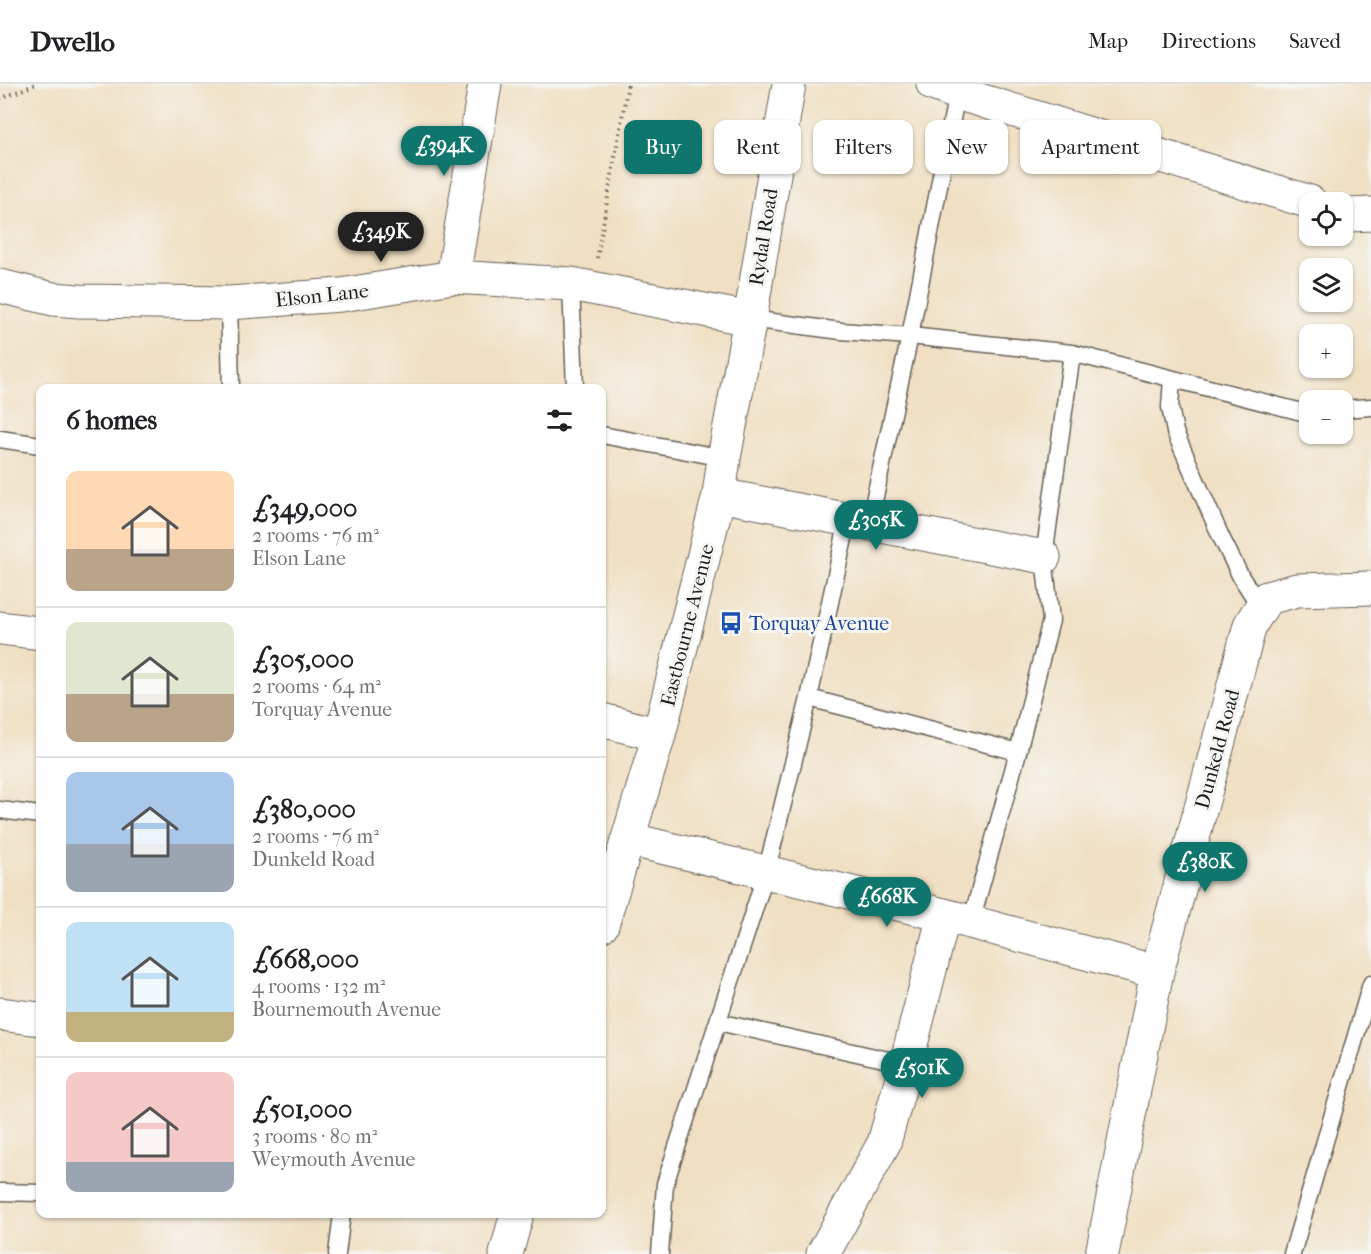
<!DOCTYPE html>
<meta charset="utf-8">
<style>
:root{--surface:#fff;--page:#f6f6f6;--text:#202124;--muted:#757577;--line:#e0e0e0;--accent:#0f766e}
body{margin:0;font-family:"IM FELL French Canon",serif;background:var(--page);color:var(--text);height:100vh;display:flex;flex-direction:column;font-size:22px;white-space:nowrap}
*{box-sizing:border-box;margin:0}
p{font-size:20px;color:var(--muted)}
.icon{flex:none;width:33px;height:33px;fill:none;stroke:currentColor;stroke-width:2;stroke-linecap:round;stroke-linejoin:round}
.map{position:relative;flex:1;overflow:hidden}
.sheet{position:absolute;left:36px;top:300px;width:570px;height:834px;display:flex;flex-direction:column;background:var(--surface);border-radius:12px;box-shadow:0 2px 4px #0004}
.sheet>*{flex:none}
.top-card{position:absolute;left:624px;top:36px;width:570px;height:54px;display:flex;gap:12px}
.controls{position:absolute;left:1299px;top:108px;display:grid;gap:12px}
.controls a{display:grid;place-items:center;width:54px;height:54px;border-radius:12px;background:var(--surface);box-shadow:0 2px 4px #0004;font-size:30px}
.price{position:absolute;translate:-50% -51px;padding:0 14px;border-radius:21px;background:var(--accent);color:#fff;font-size:20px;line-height:39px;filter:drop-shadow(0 2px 3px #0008)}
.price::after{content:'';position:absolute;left:50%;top:36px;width:18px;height:14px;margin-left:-9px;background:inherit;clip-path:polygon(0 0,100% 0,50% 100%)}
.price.on{background:#222;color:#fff}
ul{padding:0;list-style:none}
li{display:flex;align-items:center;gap:18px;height:150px;padding:0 30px}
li+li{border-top:2px solid var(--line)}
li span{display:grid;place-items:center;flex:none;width:168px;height:120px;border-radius:12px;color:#555}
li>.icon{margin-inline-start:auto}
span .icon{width:72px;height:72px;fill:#fffc;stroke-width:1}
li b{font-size:26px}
h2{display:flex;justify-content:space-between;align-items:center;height:72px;padding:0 30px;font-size:26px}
.tag{padding:0 21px;border-radius:12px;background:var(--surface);box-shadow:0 2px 4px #0004;font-size:21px;line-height:54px}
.tag.on{background:var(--accent);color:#fff}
header{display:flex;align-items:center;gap:36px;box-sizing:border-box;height:84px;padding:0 30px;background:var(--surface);border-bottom:2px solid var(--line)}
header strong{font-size:28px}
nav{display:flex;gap:33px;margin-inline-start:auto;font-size:21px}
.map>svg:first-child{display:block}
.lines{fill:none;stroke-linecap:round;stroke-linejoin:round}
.service-casing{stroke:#666056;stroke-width:19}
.minor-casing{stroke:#666056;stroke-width:35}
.path{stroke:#666056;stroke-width:4;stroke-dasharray:1.5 4.5;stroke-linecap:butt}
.service{stroke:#fff;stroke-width:16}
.minor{stroke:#fff;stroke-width:33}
.labels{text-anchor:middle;stroke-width:6;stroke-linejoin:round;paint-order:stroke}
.street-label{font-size:20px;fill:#1c1c1c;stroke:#f6f6f2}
.transit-label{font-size:20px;fill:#164399;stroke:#f6f6f2;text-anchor:start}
</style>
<header>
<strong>Dwello</strong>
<nav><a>Map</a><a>Directions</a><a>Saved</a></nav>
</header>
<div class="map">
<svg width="1371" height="1170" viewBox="0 0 1371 1170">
<rect width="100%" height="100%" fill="#f6f6f2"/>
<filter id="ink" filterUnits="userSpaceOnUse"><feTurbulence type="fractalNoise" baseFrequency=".0167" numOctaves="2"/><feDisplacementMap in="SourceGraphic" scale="12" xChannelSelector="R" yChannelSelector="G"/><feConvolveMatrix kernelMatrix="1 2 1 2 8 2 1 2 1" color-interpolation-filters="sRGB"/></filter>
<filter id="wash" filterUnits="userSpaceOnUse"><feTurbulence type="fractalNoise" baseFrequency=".008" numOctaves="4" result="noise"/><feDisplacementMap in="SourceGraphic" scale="24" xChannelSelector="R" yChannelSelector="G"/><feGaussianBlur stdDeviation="1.35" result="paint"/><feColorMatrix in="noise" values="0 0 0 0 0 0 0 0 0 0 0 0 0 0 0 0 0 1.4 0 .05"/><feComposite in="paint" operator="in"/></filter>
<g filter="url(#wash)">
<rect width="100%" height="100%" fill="#f0dfc2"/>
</g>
<g filter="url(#ink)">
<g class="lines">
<!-- service casing -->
<g class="service-casing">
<path id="service" d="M571,200L575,304
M229,219L231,304
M750,235L841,247L910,252L1072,269L1302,328L1310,327
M1172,295L1170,323L1175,348L1221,453L1241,493L1261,524
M1342,325L1371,323
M602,351L724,374
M0,355L40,361
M869,440L910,252L958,4
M809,614L1018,668
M0,726L40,731
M971,838L1018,668L1051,536L1044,473L1072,269
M718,938L906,980
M0,1108L40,1109
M337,1170L342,1130
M660,1170L665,1100L766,789L809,614L848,436
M1292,1170L1371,900"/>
</g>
<!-- minor casing -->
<g class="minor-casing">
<path id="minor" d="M933,0L957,9L1310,118
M1342,128L1349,131L1371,130
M453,193L485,0
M0,202L53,215L79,217L229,219L341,211L453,193L571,200L750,235
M719,411L1044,473
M0,544L40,549
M602,636L659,651
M628,755L944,831L1157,888
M602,841L659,651L719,411L724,374L750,235L789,0
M0,930L40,935
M506,1170L517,1130
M823,1170L884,1059L906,980L944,831
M1102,1170L1157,888L1250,541L1267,514L1297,506L1371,504"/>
</g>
<!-- path -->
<path class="path" d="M0,15L36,0
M597,174L628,0"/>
<!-- service -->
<use href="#service" class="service"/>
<!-- minor -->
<use href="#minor" class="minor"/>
</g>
</g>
<!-- icons -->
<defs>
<g id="bus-bare" transform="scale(1.8)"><path d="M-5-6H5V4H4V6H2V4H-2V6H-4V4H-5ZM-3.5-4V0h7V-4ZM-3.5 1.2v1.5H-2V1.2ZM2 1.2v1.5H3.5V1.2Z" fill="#1a4fb4" stroke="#f6f6f2" stroke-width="2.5" paint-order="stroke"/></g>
</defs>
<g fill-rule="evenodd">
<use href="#bus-bare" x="731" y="539"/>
</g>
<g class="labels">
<!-- street labels -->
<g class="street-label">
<text transform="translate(763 153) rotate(-81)" y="7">Rydal Road</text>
<text transform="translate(322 211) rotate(-6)" y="7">Elson Lane</text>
<text transform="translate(687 541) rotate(-76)" y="7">Eastbourne Avenue</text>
<text transform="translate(1217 665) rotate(-75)" y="7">Dunkeld Road</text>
</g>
<!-- transit labels -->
<g class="transit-label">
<text x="749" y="546">Torquay Avenue</text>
</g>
</g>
</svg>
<div class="controls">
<a><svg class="icon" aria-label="locate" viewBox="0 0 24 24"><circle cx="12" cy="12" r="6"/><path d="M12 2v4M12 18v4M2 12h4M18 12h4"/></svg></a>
<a><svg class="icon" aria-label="layers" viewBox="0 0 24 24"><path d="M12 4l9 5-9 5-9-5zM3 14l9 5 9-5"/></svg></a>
<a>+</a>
<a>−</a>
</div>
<b class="price" style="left:444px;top:93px">£394K</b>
<b class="price on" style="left:381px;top:179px">£349K</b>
<b class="price" style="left:876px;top:467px">£305K</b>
<b class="price" style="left:1205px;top:809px">£380K</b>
<b class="price" style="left:887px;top:844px">£668K</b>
<b class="price" style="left:922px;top:1015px">£501K</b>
<div class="top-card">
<a class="tag on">Buy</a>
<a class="tag">Rent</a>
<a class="tag">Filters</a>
<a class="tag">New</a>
<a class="tag">Apartment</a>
</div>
<section class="sheet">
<h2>6 homes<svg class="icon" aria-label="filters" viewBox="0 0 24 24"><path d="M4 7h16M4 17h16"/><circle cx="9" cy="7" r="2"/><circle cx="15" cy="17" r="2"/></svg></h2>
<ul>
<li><span style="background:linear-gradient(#ffd9b3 65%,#b9a48a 0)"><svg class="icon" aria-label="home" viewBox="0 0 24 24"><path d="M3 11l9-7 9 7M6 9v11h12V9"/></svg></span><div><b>£349,000</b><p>2 rooms · 76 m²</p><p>Elson Lane</p></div></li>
<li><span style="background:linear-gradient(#dfe7d0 60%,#b9a48a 0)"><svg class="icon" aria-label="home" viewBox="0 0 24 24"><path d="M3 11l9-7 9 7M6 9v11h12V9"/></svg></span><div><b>£305,000</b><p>2 rooms · 64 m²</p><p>Torquay Avenue</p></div></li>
<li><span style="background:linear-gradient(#a9c7e8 60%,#9aa5b1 0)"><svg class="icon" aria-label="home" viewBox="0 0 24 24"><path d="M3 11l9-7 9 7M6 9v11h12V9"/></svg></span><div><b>£380,000</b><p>2 rooms · 76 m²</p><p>Dunkeld Road</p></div></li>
<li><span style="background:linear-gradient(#bfe0f5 75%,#c2b280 0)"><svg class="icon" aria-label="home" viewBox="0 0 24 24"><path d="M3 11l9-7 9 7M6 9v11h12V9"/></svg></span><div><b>£668,000</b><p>4 rooms · 132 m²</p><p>Bournemouth Avenue</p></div></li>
<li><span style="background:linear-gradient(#f6c9c9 75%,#9aa5b1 0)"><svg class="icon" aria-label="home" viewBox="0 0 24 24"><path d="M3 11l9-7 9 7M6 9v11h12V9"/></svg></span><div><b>£501,000</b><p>3 rooms · 80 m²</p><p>Weymouth Avenue</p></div></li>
</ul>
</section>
</div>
